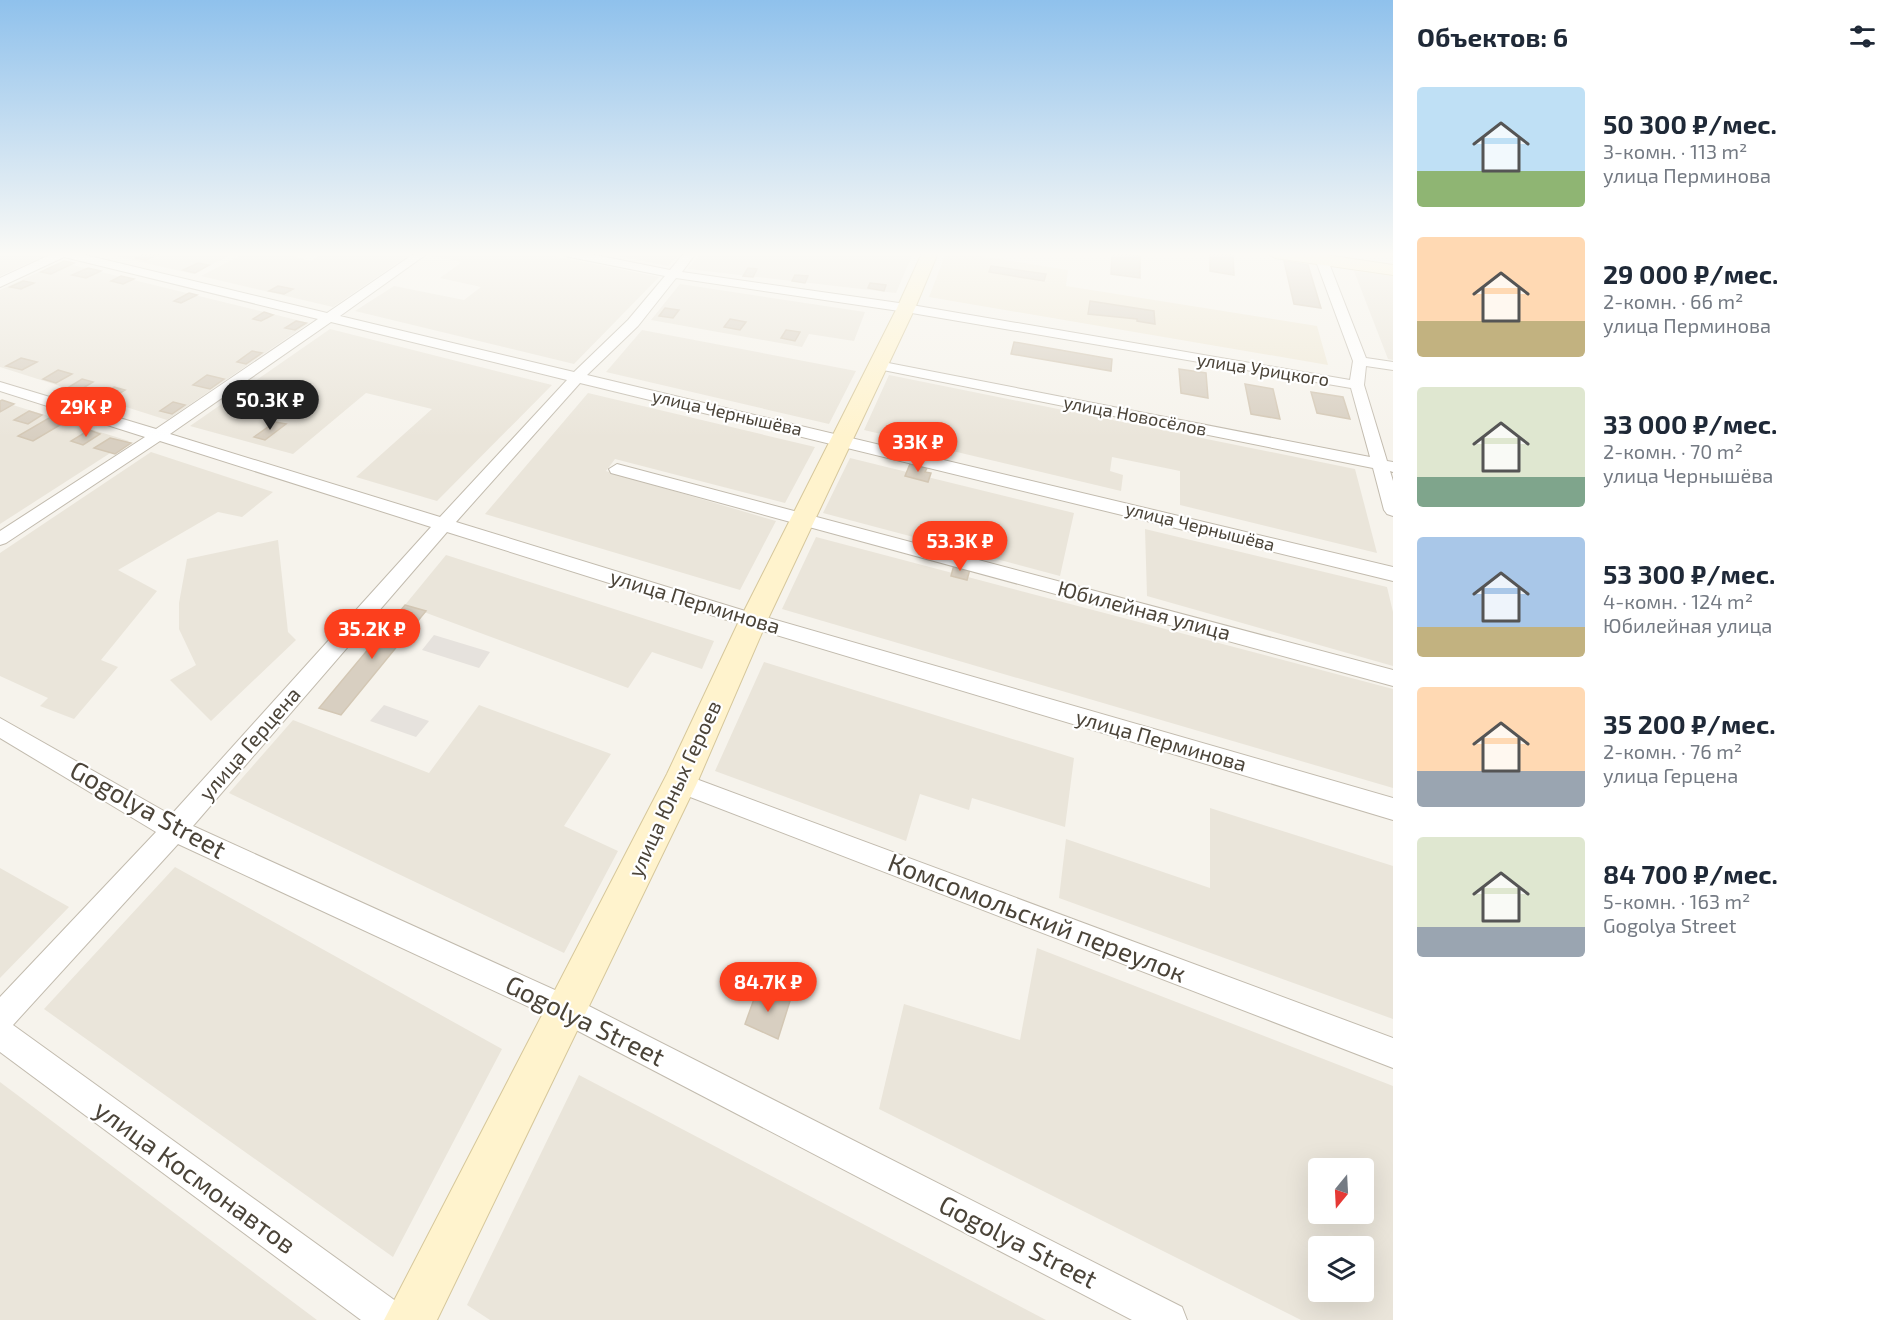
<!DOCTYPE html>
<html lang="ru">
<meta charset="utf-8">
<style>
:root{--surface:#fff;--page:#f6f6f7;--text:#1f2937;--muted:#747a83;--accent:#fc3f1d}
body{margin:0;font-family:"Exo 2",sans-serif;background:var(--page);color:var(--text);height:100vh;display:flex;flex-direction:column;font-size:22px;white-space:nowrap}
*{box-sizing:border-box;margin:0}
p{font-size:20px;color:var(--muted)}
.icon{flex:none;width:33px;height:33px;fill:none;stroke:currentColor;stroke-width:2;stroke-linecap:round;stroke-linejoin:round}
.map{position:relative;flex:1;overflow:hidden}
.panel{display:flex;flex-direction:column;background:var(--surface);width:510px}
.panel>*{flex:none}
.needle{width:39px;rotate:198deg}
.fabs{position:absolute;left:1308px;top:1158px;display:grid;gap:12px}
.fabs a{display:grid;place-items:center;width:66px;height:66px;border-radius:6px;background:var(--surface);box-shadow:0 6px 24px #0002;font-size:30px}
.price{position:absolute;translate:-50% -51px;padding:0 14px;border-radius:21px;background:var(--accent);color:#fff;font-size:20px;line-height:39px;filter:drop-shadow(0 2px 3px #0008)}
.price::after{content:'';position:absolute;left:50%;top:36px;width:18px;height:14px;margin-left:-9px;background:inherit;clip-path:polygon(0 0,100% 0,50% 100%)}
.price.selected{background:#222;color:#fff}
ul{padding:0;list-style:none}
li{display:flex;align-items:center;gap:18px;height:150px;padding:0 24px}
li span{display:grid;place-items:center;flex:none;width:168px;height:120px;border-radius:6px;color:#555}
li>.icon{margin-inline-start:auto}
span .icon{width:72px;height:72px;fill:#fffc;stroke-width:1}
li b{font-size:26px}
h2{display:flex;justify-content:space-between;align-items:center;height:72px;padding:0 24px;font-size:26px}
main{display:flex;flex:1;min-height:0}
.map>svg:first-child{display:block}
.residential{fill:#eae5da;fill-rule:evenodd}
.industrial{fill:#e6e2dd}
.education{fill:#efe8d6}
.building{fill:#d8cfc1;stroke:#d3c7b4;stroke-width:1.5}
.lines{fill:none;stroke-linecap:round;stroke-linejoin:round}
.street-casing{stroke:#c2bbae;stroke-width:2}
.secondary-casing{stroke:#d6c79b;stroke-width:2}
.street{fill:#fff;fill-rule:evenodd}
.secondary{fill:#fff3cd;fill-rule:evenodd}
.labels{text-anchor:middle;stroke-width:4.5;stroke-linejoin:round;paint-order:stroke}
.far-street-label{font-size:18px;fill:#4b4439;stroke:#fff}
.street-label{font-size:21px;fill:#4b4439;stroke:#fff}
.near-street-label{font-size:26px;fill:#4b4439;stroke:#fff}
</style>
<main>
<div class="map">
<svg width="1393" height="1320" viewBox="0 0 1393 1320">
<rect width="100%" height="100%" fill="#f6f3ec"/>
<!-- residential -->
<path class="residential" d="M0,253H36L44,256L0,276Z
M103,253H234L193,274Z
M245,253H280L311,261L322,253H412L333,307L201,276Z
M435,253H538L659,277L574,364L355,311L394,286L464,300L481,287L440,278L462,262L432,256Z
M603,253H681L668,266Z
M701,253H913L896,293L688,269Z
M60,262L309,323L167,420L0,367V290Z
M1354,271L1393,276V360L1388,359Z
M680,284L865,312L854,341L809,334L802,347L651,320Z
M330,329L552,385L437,501L356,477L432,409L366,393L293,454L190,426Z
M642,330L856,371L829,424L606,372Z
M889,375L1355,469L1377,553L1180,505V471L1112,457L1110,471L1123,475L1121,491L864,430Z
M588,393L815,447L785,503L615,459L606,471L776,521L740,590L485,514Z
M0,401L129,441L0,524Z
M151,452L273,492L242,517L218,512L118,570L157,591L101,660L118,667L74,719L40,706L48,698L0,676V553Z
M850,458L1074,513L1060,576L823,513Z
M1145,529L1387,587L1393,612V666L1147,596Z
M816,537L1393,689V788L782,609Z
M278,540L288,632L296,640L211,721L170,680L196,665L179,629V603L187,559Z
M446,555L714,641L702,669L652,652L628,688L405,605Z
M764,662L1074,758L1065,827L972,798L969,810L920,794L906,841L715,771Z
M479,705L611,754L564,826L618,851L564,953L229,793L293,720L429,773Z
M1210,808L1393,866V1019L1059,898L1066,839L1210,888Z
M175,867L502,1049L393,1257L44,1009Z
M0,868L69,907L0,978Z
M1037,948L1393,1086V1320H1301L879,1109L904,1004L1020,1040ZM1318,1168H1364V1214H1318ZM1318,1246H1364V1292H1318Z
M579,1075L1046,1320H490L467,1305Z
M0,1082L317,1320H0Z"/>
<!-- industrial -->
<path class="industrial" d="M434,635L490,652L479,668L422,650Z
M384,705L429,721L416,737L370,721Z"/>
<!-- education -->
<path class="education" d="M946,253H961L1068,270L1066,286L1317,326L1328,365L929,297Z"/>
<!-- building -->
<path class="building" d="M147,253H155L159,254L146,260L136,258Z
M1112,253L1140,256V278L1111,274Z
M1210,253L1233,255L1234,275L1210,271Z
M64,261L74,263L51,274L41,272Z
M1284,261L1308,265L1321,308L1294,304Z
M198,263L209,265L195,273L183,270Z
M991,266L1046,274L1044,281L989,272Z
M88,268L101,271L86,278L72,275Z
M748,268L757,269L753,277L743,276Z
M795,275L808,276L805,283L792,281Z
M121,276L134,279L123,284L111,281Z
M23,281L34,283L21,289L10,287Z
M870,283L886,285L884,291L868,288Z
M278,286L293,289L284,294L269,291Z
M189,293L197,295L181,303L174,301Z
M1090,301L1154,311L1155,324L1137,321V319L1088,314Z
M665,308L679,310L673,318L659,316Z
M264,312L273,315L261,321L253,319Z
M730,319L746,322L740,330L724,327Z
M296,321L306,323L295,330L285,328Z
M786,330L800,332L795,341L781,338Z
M1014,342L1112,359L1111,371L1011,354Z
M252,351L262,353L246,364L237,362Z
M21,358L37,362L22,370L6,366Z
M1179,369L1206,373L1208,398L1181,393Z
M58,370L72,374L56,383L43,379Z
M207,375L224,379L210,389L193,385Z
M82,379L93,382L80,390L69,387Z
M1245,384L1273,389L1280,419L1251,414Z
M114,387L125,390L109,400L97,396Z
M1311,392L1343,397L1350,419L1317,413Z
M2,400L14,404L0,412V401Z
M173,402L185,405L172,414L160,411Z
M29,411L42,415L28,424L14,420Z
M49,418L65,422L33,441L18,436Z
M275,422L286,424L265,440L254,437Z
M89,430L100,434L83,445L71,441Z
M110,438L131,443L115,454L94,448Z
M910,464L927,468L925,472L931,473L928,482L905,476Z
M954,565L970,569L967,580L951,576Z
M405,605L426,611L341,715L319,708Z
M758,988L790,1001L778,1039L745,1024Z"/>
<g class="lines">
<!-- street casing -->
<g class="street-casing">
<path id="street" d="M54,253H77L327,313L415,253H428L340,316L574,372L628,320L665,276L565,256L560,253H585L670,270L684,253H696L682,272L906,304L1350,380L1353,361L1313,253H1325L1366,358L1393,362V370L1366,366L1364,385L1387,461L1393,462V472L1390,471L1393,481V516L1387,514L1384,510L1373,468L878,369L871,365L878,361L1370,457L1351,388L906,312L676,278L638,326L587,375L1393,567V581L580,383L456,522L755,614L1393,798V820L746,626L447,532L193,826L577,1000L1182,1307L1187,1320H1132L557,1020L178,844L13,1025L404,1307L409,1320H361L0,1052V997L156,832L0,738V718L171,815L431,527L160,441L6,543L0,545V531L145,437L0,391V382L156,429L318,319L64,257L0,287V278ZM331,322L567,380L440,517L170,434Z
M617,464L1393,670V686L611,473L609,469Z
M680,773L1393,1038V1068L672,790L668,783L672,776Z"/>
</g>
<!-- secondary casing -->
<g class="secondary-casing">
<path id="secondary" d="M922,253H938L915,308L767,621L697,783L437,1320H384L667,774L739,621L897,308Z
M1267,253H1313L1393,265V275L1275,258Z"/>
</g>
<!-- street -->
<use href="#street" class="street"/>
<!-- secondary -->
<use href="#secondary" class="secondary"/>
</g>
<!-- sky -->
<linearGradient id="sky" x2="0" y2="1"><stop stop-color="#8fc1ec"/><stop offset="0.58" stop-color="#fbfaf6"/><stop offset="1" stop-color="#fbfaf6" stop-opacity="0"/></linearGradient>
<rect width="1393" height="438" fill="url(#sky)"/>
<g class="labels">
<!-- far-street labels -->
<g class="far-street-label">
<text transform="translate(1263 370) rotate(9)" y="6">улица Урицкого</text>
<text transform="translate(727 413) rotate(13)" y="6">улица Чернышёва</text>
<text transform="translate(1135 416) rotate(11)" y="6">улица Новосёлов</text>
<text transform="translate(1200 527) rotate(14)" y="6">улица Чернышёва</text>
</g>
<!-- street labels -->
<g class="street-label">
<text transform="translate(695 602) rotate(17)" y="7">улица Перминова</text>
<text transform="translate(1144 611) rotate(15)" y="7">Юбилейная улица</text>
<text transform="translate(1161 741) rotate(16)" y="7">улица Перминова</text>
<text transform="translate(250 744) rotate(-49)" y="7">улица Герцена</text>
<text transform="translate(675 789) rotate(-65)" y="7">улица Юных Героев</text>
</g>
<!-- near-street labels -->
<g class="near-street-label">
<text transform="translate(148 810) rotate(29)" y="9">Gogolya Street</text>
<text transform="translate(1037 918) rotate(21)" y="9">Комсомольский переулок</text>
<text transform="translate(585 1021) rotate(26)" y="9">Gogolya Street</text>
<text transform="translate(195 1177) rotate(36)" y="9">улица Космонавтов</text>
<text transform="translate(1018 1242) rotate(27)" y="9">Gogolya Street</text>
</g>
</g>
</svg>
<div class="fabs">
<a><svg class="needle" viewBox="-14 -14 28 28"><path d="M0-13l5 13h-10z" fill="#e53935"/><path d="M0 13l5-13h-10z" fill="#747a83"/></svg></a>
<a><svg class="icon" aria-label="layers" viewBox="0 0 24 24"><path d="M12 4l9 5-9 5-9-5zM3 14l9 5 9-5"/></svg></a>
</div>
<b class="price selected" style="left:270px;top:431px">50.3K ₽</b>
<b class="price" style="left:86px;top:438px">29K ₽</b>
<b class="price" style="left:918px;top:473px">33K ₽</b>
<b class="price" style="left:960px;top:572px">53.3K ₽</b>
<b class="price" style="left:372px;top:660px">35.2K ₽</b>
<b class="price" style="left:768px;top:1013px">84.7K ₽</b>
</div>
<section class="panel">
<h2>Объектов: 6<svg class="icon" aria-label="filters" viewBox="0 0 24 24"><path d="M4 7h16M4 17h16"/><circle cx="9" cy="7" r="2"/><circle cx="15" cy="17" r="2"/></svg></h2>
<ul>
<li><span style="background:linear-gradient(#bfe0f5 70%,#8fb573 0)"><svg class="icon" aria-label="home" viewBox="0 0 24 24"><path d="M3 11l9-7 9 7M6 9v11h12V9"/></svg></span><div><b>50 300 ₽/мес.</b><p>3-комн. · 113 m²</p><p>улица Перминова</p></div></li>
<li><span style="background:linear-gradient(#ffd9b3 70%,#c2b280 0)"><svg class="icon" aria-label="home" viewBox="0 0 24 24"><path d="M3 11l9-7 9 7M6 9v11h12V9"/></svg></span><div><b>29 000 ₽/мес.</b><p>2-комн. · 66 m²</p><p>улица Перминова</p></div></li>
<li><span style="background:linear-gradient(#dfe7d0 75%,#7fa58c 0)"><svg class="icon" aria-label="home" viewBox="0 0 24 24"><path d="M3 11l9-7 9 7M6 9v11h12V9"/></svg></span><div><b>33 000 ₽/мес.</b><p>2-комн. · 70 m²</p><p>улица Чернышёва</p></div></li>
<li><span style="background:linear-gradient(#a9c7e8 75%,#c2b280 0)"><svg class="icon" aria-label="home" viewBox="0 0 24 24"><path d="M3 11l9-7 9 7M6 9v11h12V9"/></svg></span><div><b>53 300 ₽/мес.</b><p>4-комн. · 124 m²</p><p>Юбилейная улица</p></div></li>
<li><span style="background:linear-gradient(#ffd9b3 70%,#9aa5b1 0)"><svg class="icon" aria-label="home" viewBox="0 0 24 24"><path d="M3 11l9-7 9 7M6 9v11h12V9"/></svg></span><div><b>35 200 ₽/мес.</b><p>2-комн. · 76 m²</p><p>улица Герцена</p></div></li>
<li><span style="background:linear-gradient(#dfe7d0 75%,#9aa5b1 0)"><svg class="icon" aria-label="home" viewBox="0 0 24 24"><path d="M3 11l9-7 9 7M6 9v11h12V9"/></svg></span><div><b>84 700 ₽/мес.</b><p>5-комн. · 163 m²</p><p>Gogolya Street</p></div></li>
</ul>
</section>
</main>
